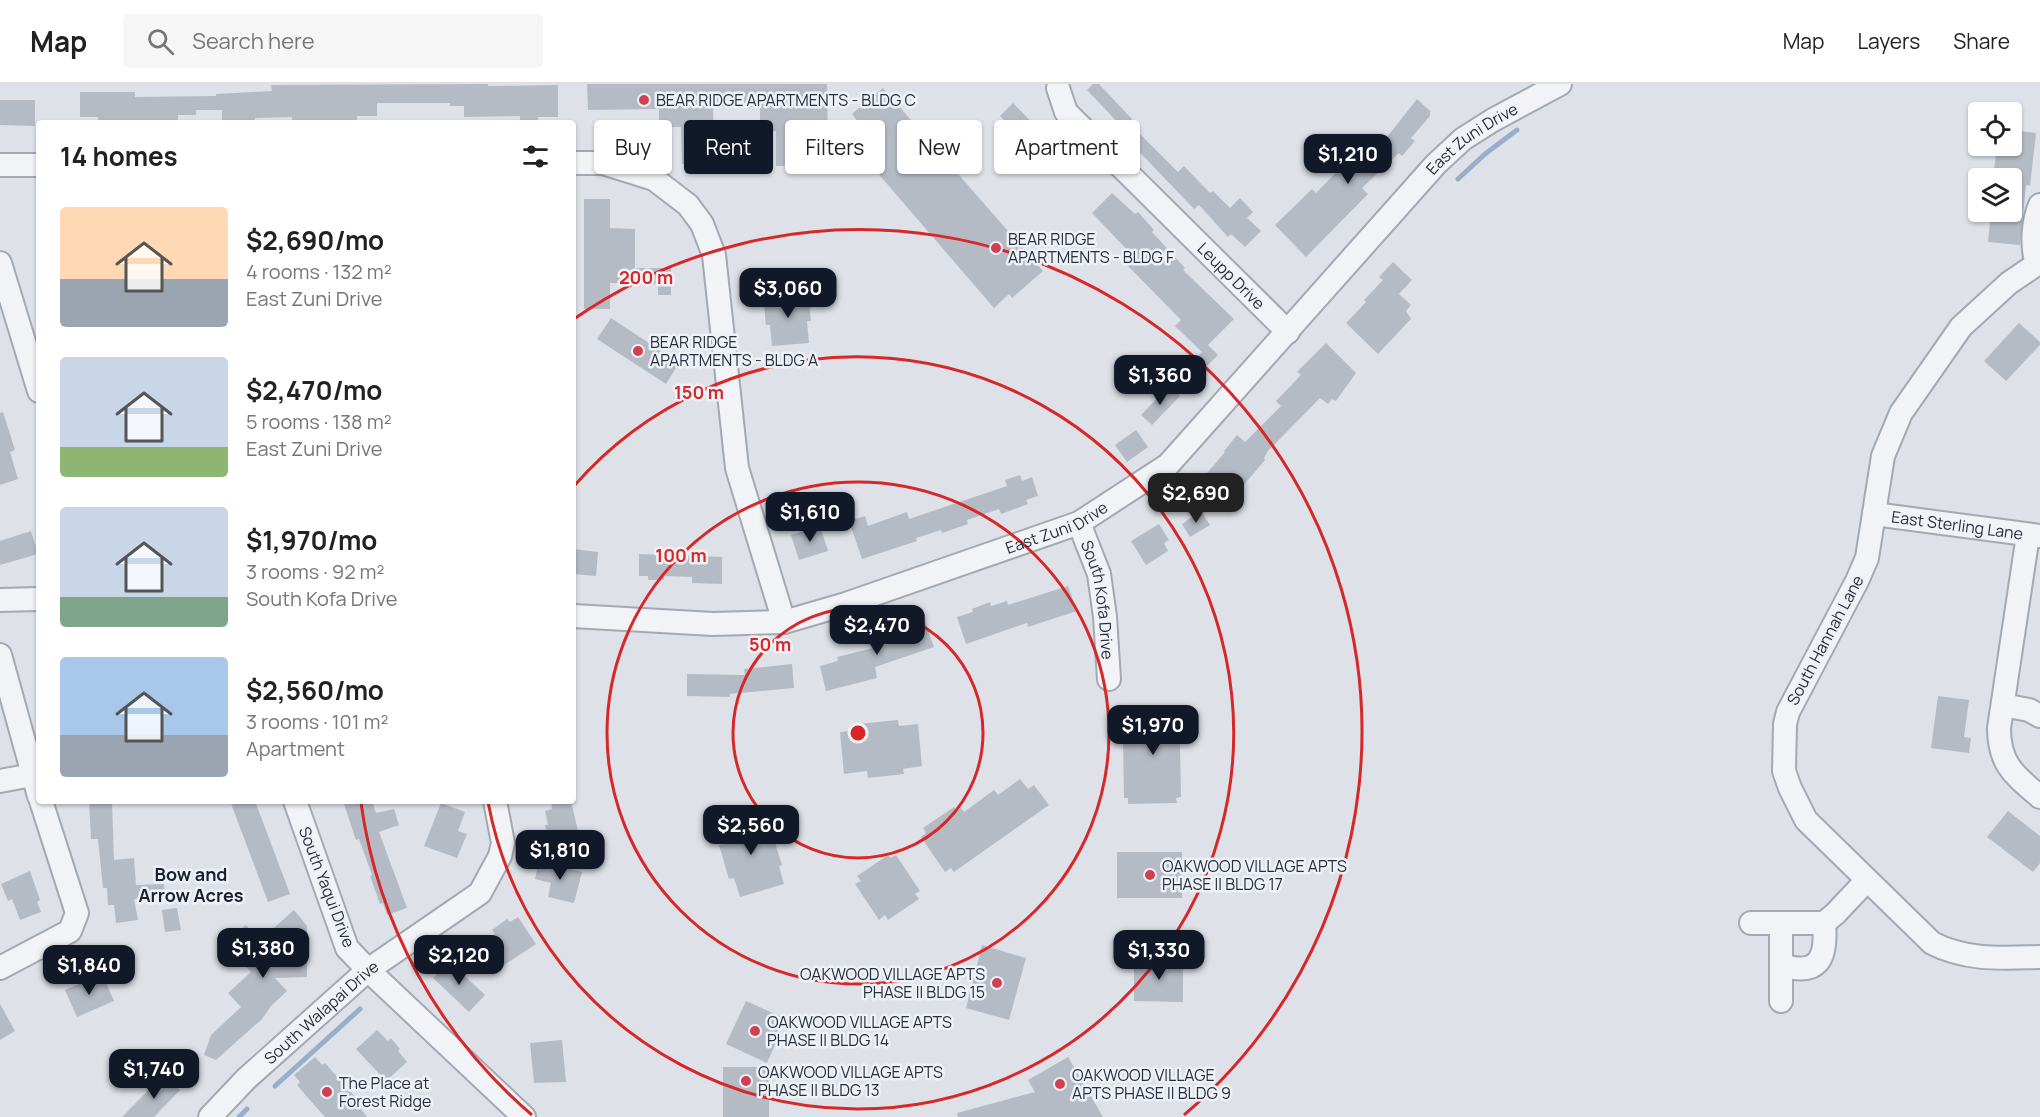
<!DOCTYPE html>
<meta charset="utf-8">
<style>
:root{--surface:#fff;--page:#f6f6f6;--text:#222;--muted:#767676;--line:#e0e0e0;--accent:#111827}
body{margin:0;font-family:Manrope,sans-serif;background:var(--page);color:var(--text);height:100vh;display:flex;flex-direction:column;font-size:22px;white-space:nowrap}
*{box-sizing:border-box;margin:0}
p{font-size:20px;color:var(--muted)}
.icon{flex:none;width:33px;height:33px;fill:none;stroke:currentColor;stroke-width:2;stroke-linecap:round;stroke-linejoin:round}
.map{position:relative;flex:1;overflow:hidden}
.sheet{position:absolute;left:36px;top:36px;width:540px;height:684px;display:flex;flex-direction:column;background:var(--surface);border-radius:6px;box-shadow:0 2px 4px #0004}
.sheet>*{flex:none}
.top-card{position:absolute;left:594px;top:36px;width:570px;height:54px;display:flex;gap:12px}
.buttons{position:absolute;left:1968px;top:18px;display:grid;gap:12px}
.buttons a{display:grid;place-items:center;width:54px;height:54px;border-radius:6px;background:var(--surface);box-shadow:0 2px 4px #0004;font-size:30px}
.price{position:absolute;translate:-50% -51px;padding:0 14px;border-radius:12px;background:var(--accent);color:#fff;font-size:20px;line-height:39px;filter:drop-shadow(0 2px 3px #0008)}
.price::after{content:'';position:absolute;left:50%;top:36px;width:18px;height:14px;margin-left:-9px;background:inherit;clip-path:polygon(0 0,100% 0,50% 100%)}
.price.active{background:#222;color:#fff}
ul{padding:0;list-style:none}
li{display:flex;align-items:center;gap:18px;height:150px;padding:0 24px}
li span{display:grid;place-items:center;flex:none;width:168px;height:120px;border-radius:6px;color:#555}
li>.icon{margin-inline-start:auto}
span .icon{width:72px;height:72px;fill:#fffc;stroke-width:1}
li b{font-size:26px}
h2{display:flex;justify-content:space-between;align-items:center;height:72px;padding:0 24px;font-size:26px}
.tag{padding:0 21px;border-radius:6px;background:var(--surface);box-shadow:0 2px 4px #0004;font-size:21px;line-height:54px}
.tag.active{background:var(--accent);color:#fff}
header{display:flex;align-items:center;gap:36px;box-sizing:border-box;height:84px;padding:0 30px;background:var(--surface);border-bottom:2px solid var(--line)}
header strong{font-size:28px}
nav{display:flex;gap:33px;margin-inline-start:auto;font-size:21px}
.search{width:420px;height:54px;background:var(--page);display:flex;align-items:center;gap:15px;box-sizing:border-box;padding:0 21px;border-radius:6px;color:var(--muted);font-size:22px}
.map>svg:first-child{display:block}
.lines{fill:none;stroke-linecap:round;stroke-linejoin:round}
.stream{stroke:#98afc9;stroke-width:5}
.building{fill:#b5bbc5}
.minor-casing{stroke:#a3a9b2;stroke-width:26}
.minor{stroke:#f1f3f6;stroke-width:22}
.ring{fill:none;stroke:#d62828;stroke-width:3}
.poi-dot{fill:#d04053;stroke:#eef1f6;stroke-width:2}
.labels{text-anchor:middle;stroke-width:5;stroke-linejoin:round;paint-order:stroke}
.poi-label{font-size:16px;fill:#272f3f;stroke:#eef1f6;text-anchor:start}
.street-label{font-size:16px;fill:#272f3f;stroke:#eef1f6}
.neighbourhood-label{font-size:18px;font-weight:bold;fill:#192130;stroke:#eef1f6}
.centre{fill:#d62828;stroke:#eef1f6;stroke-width:3}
.ring-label{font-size:18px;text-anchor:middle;font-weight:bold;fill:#d62828;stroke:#eef1f6;stroke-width:5;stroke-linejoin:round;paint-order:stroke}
</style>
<header>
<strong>Map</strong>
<div class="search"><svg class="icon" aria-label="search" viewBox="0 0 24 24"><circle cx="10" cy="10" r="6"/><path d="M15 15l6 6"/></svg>Search here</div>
<nav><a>Map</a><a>Layers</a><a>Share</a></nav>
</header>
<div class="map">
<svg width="2040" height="1033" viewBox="0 0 2040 1033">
<rect width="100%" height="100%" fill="#dee2e8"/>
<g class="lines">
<!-- stream -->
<path class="stream" d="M1458,95L1485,70L1517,46
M275,1002L360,925
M239,1033L247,1025"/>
</g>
<!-- building -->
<path class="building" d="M488,0V2L558,1V33H538V39H520V32L464,33V22H450V19H377V32H357V39H292V33L255,34V37H243V39H222V26H196V31H178V38L168,39H98V33H80V8H135V13L216,12V10L272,7L271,1Z
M587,0H827L828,63L832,60V82H776V47H760V23H713L714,66H737L736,80H682L681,43H659V25L588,26Z
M1093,0H1099L1132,35L1123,44L1087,6Z
M883,4L1043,187L1012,214L1009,210L994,224L844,50L859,39L852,30Z
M1417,15L1430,27V32L1411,54L1415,57L1402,72L1399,69L1362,104L1368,110L1306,173L1275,141L1312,105L1316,109L1367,57L1376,67Z
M0,16H35V42L0,41Z
M1013,19L1045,52L1048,49L1062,65L1033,89L1020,73L1031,64L1000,32Z
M2012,46L2036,49L2030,102L2026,101L2020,161L1988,158L1991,128H2012V94H1993L1997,62H2012Z
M1137,47L1178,88L1184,82L1210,109L1213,107L1230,124L1240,114L1253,128L1247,134L1261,147L1245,163L1231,150L1228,153L1199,121L1194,125L1128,56Z
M1112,109L1135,130L1138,128L1154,146L1152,148L1185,184L1183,186L1234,235L1208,261L1218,271L1200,289L1190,279L1202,268L1175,242L1181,236L1126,180L1134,173L1092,129Z
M584,115H610V144L635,145V184H671V211H658V200L610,199V225H584Z
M1393,178L1412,196L1399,210L1411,221L1406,227L1411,235L1378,270L1346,239L1366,218L1364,216L1383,196L1379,193Z
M808,209L811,237H807L809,259L772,262L770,241H766L763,213Z
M611,234L679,279L666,300L597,255Z
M2019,239L2040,258V261L2006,297L1984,277Z
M1326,259L1356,289L1336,317L1332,315L1328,320L1320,314L1268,367L1264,374L1265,376L1237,409L1243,414L1234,424L1219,410L1189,430L1182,420L1208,401L1202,395L1225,368L1224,367L1237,351L1245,358L1281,322L1276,317L1301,291L1297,288Z
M1169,302L1180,312L1152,341L1141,331Z
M3,328L15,366L10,368L18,395L0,401V329Z
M1136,346L1148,363L1127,378L1115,361Z
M1020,391L1022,397L1032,393L1038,412L1026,416L1028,420L1001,430L999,425L967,436L968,440L942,449L941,446L916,454L917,457L862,475L849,437L865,432L868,442L907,428L909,435L1007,402L1005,396Z
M1201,427L1210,441L1190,453L1182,440Z
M1159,440L1169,456L1164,459L1168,467L1146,481L1131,457Z
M820,442L828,467L799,476L791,451Z
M31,447L38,470L0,481V457Z
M573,465L598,468L596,492L573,490Z
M639,470L722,473V500L692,499V493L664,492V496H648V492H639Z
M1068,502L1077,527L1028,543L1027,539L966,560L957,533L973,528L972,525L990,518L991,522L1007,517L1008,521Z
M924,535L934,563L875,583L877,594L826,607L820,582L838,577L837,573L889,560L885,547Z
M792,580L794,604L730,610V613L687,612V590L745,591L744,585Z
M1938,612L1969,616L1964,653L1971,654L1969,669L1931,664Z
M1170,622V635H1187L1188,659H1180L1181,713L1176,714L1177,719L1128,720V714H1124L1123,658H1120V636L1138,635V623Z
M898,636L899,642L918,640L922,682L903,685L904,690L868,694L867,687L844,690L840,648L859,646L858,640Z
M1020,695L1028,705L1034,701L1049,721L954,788L951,784L945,788L921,753L926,749L923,744L954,723L956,727L961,724L964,728L994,706L998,711Z
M89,717H112L114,776L134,774L136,801L164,800L165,813L134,815L138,836L116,839L114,821H108L107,804H103L98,755H91Z
M230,717H255L290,810L268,818Z
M343,717H372L376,729L394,725L399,741L379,748L407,824L387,831L383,819L380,820L370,792L372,791L359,755L356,756Z
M551,717H571L579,751L548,757L545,741H548L545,727L552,725Z
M441,719L465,728L458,747L467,750L457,774L424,762Z
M2008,727L2040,752V779L2033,788L1987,753Z
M760,729L766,748L771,746L782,781L779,782L784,800L740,813L734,794L729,795L719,761L725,760L720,742Z
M1117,768H1182V814H1117Z
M888,771L891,774L896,771L920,807L915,810L919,815L888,836L885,831L879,836L855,800L861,797L857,792Z
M539,777L582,788L574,819L548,813L551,799L535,795Z
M30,787L40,816L37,818L41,828L20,836L12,815L8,817L1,800Z
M177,824L181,846L165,848L162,826Z
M294,826L307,842V893L275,894L287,907L271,922L262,935L216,976L204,971L211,951L241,923L228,909L251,888L240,876L250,867L236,849L246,841L259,857Z
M518,833L536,860L501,883L490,866L501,859L492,846L507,835L510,838Z
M982,861L1026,874L1009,936L966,924Z
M1134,876H1183V918L1134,917Z
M449,877L485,911L469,928L433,894Z
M103,892L114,917L77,933L65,906L92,894Z
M746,917L784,934L776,951L779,952L767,979L726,960Z
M0,920L15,947L0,956Z
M377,946L388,957L391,954L400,965L398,967L407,978L386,997L356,965Z
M562,956L566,998L534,999L530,959Z
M315,973L322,981L325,979L363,1022L360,1024L367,1033H325L308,1014L297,1001L300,998L294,991Z
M1068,973L1103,1033H958L957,1029L1035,1008L1028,996Z
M723,983H769V1033H723Z
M163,991L180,1006L154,1033H122Z"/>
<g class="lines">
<!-- minor casing -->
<g class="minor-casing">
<g id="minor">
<path id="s1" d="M1058,4L1066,28L1288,248"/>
<path d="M573,79H603L654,95L688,121L702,140L714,171L737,384L784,538"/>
<path d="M0,81H39"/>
<path d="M0,179L39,307"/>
<path d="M2037,180C2031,162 2033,137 2040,121"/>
<path d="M2040,180H2037L2009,199L1961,243L1901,329L1883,372L1867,474L1857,497L1788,628L1785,640L1784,687L1790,704L1806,736L1932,859C1967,877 2002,874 2040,873"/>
<path id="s2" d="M1874,430L2040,452"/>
<path id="s3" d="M1079,439L1099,490L1105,533L1109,595"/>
<path d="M2028,451L1999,644C1999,680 2014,691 2040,713"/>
<path d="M0,516L39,515"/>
<path id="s4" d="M573,532L713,540L784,538L846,520L1079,439L1168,381L1436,80L1463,55L1493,36L1560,0"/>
<path d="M0,571L39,712"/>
<path d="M2003,621L2029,626L2040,632"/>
<path d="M0,697L32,691"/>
<path d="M295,717L347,864L368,886L524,1033"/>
<path d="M1751,839H1824L1835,830L1867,796"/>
<path d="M1781,881C1820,893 1827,873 1824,839"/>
<path d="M0,884L70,847L77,829L41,717"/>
<path d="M1781,917V839"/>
<path id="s5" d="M210,1033L246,995L368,886L480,809L500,772L503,759L495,717"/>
</g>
</g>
<!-- minor -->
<use href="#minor" class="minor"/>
</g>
<!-- distance rings -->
<g class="ring">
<circle cx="858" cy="649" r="125"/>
<circle cx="858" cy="649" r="251"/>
<path d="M574 402A376 376 0 1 1 488 718"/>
<path d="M532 1031A502 502 0 0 1 361 719M574 235A502 502 0 0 1 1184 1031"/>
</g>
<!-- markers -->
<g class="poi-dot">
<circle cx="644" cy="16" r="6"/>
<circle cx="996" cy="164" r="6"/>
<circle cx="638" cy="267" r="6"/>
<circle cx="1150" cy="791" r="6"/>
<circle cx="997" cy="899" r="6"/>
<circle cx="755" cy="947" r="6"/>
<circle cx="746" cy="997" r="6"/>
<circle cx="1060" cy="1000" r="6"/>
<circle cx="327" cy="1008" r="6"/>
</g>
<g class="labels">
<!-- poi labels -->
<g class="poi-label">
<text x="656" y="22">BEAR RIDGE APARTMENTS - BLDG C</text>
<text x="1008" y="161">BEAR RIDGE<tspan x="1008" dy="18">APARTMENTS - BLDG F</tspan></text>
<text x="650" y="264">BEAR RIDGE<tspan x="650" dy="18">APARTMENTS - BLDG A</tspan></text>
<text x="1162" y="788">OAKWOOD VILLAGE APTS<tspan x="1162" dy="18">PHASE II BLDG 17</tspan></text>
<text x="985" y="896" text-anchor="end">OAKWOOD VILLAGE APTS<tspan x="985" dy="18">PHASE II BLDG 15</tspan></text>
<text x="767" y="944">OAKWOOD VILLAGE APTS<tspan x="767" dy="18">PHASE II BLDG 14</tspan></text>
<text x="758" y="994">OAKWOOD VILLAGE APTS<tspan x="758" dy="18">PHASE II BLDG 13</tspan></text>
<text x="1072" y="997">OAKWOOD VILLAGE<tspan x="1072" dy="18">APTS PHASE II BLDG 9</tspan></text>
<text x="339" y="1005">The Place at<tspan x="339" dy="18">Forest Ridge</tspan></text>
</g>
<!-- street labels -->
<g class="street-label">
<text dy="6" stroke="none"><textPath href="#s4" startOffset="1076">East Zuni Drive</textPath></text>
<text dy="6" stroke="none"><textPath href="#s1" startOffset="258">Leupp Drive</textPath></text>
<text dy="6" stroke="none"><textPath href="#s2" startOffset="84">East Sterling Lane</textPath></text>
<text dy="6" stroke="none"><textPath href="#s4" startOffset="500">East Zuni Drive</textPath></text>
<text dy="6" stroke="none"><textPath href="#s3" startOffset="80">South Kofa Drive</textPath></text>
<text transform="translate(1825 556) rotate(-62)" y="6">South Hannah Lane</text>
<text transform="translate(327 803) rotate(69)" y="6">South Yaqui Drive</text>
<text dy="6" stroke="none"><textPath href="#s5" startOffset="153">South Walapai Drive</textPath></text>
</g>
<!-- neighbourhood labels -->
<g class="neighbourhood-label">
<text x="191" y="797">Bow and<tspan x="191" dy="21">Arrow Acres</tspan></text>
</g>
</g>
<circle cx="858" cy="649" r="9" class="centre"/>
<g class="ring-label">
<text x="646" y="200">200 m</text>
<text x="699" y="315">150 m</text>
<text x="681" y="478">100 m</text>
<text x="770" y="567">50 m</text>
</g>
</svg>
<div class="buttons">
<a><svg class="icon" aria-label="locate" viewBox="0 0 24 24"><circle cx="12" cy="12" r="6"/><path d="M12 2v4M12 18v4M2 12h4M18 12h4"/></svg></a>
<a><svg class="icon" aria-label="layers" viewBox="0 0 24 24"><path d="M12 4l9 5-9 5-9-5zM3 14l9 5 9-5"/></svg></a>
</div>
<b class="price" style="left:1348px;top:101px">$1,210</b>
<b class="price" style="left:788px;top:235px">$3,060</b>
<b class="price" style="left:1160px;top:322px">$1,360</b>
<b class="price active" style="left:1196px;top:440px">$2,690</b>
<b class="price" style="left:810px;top:459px">$1,610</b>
<b class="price" style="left:877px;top:572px">$2,470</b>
<b class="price" style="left:1153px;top:672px">$1,970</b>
<b class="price" style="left:751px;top:772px">$2,560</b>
<b class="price" style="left:560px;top:797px">$1,810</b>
<b class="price" style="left:263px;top:895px">$1,380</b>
<b class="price" style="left:1159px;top:897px">$1,330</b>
<b class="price" style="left:459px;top:902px">$2,120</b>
<b class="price" style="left:89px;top:912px">$1,840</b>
<b class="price" style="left:154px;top:1016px">$1,740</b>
<div class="top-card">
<a class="tag">Buy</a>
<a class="tag active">Rent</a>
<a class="tag">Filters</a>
<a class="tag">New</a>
<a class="tag">Apartment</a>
</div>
<section class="sheet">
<h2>14 homes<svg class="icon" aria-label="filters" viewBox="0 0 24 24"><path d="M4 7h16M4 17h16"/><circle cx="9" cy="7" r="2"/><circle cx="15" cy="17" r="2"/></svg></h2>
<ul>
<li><span style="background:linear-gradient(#ffd9b3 60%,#9aa5b1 0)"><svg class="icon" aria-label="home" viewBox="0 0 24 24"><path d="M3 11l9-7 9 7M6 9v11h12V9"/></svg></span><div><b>$2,690/mo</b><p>4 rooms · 132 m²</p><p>East Zuni Drive</p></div></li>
<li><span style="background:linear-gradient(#c9d6e8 75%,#8fb573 0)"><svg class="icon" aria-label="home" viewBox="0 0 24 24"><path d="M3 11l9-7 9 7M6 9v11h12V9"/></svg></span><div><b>$2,470/mo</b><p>5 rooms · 138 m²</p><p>East Zuni Drive</p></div></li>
<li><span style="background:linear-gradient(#c9d6e8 75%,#7fa58c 0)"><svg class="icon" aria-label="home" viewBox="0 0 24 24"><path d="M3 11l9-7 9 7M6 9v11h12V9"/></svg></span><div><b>$1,970/mo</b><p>3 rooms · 92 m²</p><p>South Kofa Drive</p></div></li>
<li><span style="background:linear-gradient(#a9c7e8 65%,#9aa5b1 0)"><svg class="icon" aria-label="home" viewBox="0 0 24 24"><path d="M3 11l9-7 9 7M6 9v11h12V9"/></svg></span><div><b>$2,560/mo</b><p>3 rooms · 101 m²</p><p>Apartment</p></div></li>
</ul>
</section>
</div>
